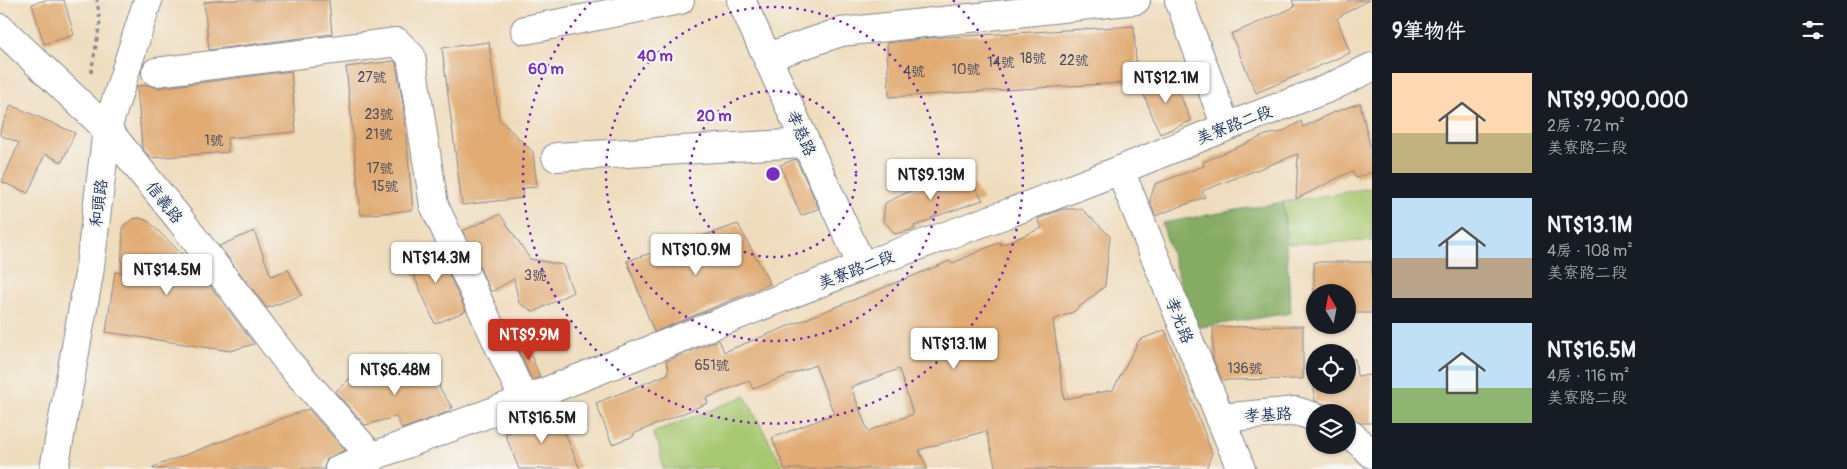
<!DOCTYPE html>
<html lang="zh-TW">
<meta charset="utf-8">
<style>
:root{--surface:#171b24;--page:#20242c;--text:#f1f3f6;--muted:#9ea1a6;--accent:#c8321e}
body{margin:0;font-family:Pangolin,"LXGW WenKai TC",sans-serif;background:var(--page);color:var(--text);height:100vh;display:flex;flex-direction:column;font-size:19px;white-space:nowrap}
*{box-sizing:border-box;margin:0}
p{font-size:16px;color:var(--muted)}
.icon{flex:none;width:28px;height:28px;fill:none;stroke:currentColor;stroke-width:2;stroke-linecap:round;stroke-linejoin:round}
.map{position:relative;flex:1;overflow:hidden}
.panel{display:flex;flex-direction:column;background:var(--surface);width:475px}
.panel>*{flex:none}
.needle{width:32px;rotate:350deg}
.buttons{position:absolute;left:1306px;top:284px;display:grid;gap:10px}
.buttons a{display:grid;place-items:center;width:50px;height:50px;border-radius:50%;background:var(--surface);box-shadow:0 1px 4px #0004;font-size:25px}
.price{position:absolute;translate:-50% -42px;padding:0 11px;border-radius:5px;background:#fff;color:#222;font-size:16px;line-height:32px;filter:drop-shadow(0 1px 2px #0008)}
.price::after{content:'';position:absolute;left:50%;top:30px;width:15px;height:11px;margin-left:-8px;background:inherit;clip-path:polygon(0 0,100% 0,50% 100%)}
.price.active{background:var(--accent);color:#fff}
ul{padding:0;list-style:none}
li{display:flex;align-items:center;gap:15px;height:125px;padding:0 20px}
li span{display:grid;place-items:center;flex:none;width:140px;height:100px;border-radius:0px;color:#555}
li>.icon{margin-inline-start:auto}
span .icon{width:60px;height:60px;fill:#fffc;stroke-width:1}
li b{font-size:21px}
h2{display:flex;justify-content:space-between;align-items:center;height:60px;padding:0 20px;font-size:21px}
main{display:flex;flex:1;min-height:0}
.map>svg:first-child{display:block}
.green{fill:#a7c870;stroke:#617c67}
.forest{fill:#85ac62;stroke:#506e60}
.building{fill:#e1ab73;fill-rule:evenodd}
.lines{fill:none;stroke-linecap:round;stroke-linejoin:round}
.minor-casing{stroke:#85868d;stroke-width:30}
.path{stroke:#85868d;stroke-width:3;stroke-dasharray:4 4;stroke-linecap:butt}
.minor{stroke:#fff;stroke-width:28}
.ring{fill:none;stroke:#7b2cbf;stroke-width:2.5;stroke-dasharray:2.5 5}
.labels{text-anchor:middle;stroke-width:4.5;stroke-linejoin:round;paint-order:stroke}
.number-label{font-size:14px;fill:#4c4e63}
.street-label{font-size:16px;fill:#1b2f5e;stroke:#f6f6f2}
.centre{fill:#7b2cbf;stroke:#f6f6f2;stroke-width:2.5}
.ring-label{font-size:15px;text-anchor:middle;font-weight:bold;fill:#7b2cbf;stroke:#f6f6f2;stroke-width:4.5;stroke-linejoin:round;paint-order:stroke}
</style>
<main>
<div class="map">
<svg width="1372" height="469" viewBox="0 0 1372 469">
<rect width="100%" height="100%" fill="#f6f6f2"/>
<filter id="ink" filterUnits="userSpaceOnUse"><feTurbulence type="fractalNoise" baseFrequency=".02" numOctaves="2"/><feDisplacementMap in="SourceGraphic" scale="10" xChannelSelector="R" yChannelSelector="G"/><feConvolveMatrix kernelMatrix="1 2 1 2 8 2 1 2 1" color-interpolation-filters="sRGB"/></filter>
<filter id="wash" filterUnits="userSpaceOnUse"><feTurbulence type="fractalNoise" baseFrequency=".0096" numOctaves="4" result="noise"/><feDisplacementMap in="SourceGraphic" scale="20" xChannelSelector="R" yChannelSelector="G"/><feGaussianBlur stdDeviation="1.12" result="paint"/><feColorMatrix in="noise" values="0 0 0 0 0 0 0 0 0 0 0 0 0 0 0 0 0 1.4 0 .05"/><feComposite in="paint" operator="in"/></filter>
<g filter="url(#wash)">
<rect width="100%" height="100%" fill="#efdcbc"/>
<!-- green -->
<path class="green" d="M1372,188V241L1288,244L1283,202Z
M745,396L784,469H663L659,446L653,433Z"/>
<!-- forest -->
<path class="forest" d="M1283,202L1291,313L1194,328L1162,223Z"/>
<g id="blocks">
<!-- building -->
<path class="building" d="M46,0H64L74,35L44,44L32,4Z
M224,0H329L332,34L209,50L204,2Z
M1292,0H1369L1337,18L1350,53L1256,93L1231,34L1295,7Z
M1134,26L1137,82L889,97L887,43L930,38Z
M489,42L499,119L533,152L537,187L523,188L522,198L462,205L442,48Z
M394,61L396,63L403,104L413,210L361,215L346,67Z
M291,71L296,132L227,138L228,152L151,158L142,148L137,86L148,85L158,88Z
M1171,73L1191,121L1160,134L1140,86Z
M1360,103L1372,154V172L1356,178L1352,171L1296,199L1298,154L1202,191L1205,197L1155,216L1150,200L1155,184L1204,166L1203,162L1266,135L1282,132L1301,121L1303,127L1332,113Z
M11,105L75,133L62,162L45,154L28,193L2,182L19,143L0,135V131Z
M796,159L819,208L801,216L780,165Z
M968,164L971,180L983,200L931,218L933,219L914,226L915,229L895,234L883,220L885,203Z
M1062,209H1082L1110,236L1105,286L1073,312L1053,320L1064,399L1113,390L1139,340L1165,330L1212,453L1206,469H996L986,431L919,450L927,469H785L772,438L834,414L815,365L753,389L749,381L706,398L708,403L633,434L634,436L612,444L596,403L668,374L667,371L669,370L666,361L719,340L724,352L950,261L951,264L1000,242L1001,245L1042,228L1038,219ZM899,369L913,414L868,431L851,387Z
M500,214L530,259L563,265L573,292L534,312L519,303L514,279L491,292L463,231Z
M139,218L148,221L187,259L189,258L254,344L230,351L106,332L115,272L121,273L123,226L133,219Z
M738,224L770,284L654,332L627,261Z
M254,231L271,276L288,270L302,295L267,308L219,246Z
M435,244L466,311L435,324L406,257Z
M1314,262H1372V313H1348V292H1315V313H1314Z
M1303,326V379L1222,380L1213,359V327Z
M526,343L540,377L532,380L517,347Z
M376,359L383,380L436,362L440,389L452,407L448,412L402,429L396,417L365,425L335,392L355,374Z
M1348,359H1355L1357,376L1372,375V423H1361L1352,417L1348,416V412H1341L1328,405L1315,401L1312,361H1315V385H1348Z
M553,405L580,469H519L505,434L537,421L533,413Z
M308,409L345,450L327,459L324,469H153V467Z"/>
</g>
</g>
<g filter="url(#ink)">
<use href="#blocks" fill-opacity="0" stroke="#85868d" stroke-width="1"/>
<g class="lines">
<!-- minor casing -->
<g class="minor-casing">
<path id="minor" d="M741,0L862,266
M1179,0L1226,127
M0,28L107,129L181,221L288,362L373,458
M525,30L680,0
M767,57L841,32L1136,0
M156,72L397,42L411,56L434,205L524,400
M556,157L806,143
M1120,170L1241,469
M1220,418L1296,411L1315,417
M1348,432L1372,454
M54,469L89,274L107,129L148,0
M339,469L524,400L862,266L1009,213L1120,170L1226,127L1329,88L1372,67"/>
</g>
<!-- path -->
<path class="path" d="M91,73L100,23L97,0"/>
<!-- minor -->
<use href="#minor" class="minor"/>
</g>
</g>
<!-- distance rings -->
<g class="ring">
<circle cx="773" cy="174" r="83"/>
<circle cx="773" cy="174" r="167"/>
<path d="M953 0A250 250 0 1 1 593 0"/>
</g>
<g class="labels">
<!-- number labels -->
<g class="number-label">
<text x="1033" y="63">18號</text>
<text x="1074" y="65">22號</text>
<text x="1001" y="67">14號</text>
<text x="966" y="74">10號</text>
<text x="914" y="76">4號</text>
<text x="372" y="82">27號</text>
<text x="379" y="119">23號</text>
<text x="379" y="139">21號</text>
<text x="214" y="145">1號</text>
<text x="380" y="173">17號</text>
<text x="385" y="191">15號</text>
<text x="535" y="280">3號</text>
<text x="712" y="370">651號</text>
<text x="1245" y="373">136號</text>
</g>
<!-- street labels -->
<g class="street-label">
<text transform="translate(1234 124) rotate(-21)" y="6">美寮路二段</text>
<text transform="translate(802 133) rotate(66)" y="6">孝慈路</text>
<text transform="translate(165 202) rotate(52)" y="6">信義路</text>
<text transform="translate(98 203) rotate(-83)" y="6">和頭路</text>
<text transform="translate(856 269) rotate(-21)" y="6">美寮路二段</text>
<text transform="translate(1180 320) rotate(68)" y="6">孝光路</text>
<text transform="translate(1268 414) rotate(-3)" y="6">孝基路</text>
</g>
</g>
<circle cx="773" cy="174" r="8" class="centre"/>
<g class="ring-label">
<text x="655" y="61">40 m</text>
<text x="546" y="74">60 m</text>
<text x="714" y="121">20 m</text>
</g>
</svg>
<div class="buttons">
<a><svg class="needle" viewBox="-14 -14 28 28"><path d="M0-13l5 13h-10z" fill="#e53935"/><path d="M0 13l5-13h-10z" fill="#9ea1a6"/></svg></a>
<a><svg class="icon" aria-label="locate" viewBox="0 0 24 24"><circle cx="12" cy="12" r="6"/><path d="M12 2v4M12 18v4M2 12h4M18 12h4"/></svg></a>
<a><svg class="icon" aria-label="layers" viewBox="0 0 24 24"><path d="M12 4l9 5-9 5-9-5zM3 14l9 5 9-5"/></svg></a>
</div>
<b class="price" style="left:1166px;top:104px">NT$12.1M</b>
<b class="price" style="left:931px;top:201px">NT$9.13M</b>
<b class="price" style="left:696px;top:276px">NT$10.9M</b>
<b class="price" style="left:436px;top:284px">NT$14.3M</b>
<b class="price" style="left:167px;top:296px">NT$14.5M</b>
<b class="price active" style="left:529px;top:361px">NT$9.9M</b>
<b class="price" style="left:954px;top:370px">NT$13.1M</b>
<b class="price" style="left:395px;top:396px">NT$6.48M</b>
<b class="price" style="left:542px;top:444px">NT$16.5M</b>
</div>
<section class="panel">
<h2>9筆物件<svg class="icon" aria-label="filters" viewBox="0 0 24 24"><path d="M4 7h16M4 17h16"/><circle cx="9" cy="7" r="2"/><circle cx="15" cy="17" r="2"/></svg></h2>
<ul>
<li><span style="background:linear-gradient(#ffd9b3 60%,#c2b280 0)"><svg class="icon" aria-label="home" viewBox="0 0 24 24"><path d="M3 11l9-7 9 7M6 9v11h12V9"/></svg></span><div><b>NT$9,900,000</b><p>2房 · 72 m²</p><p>美寮路二段</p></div></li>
<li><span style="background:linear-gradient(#bfe0f5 60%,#b9a48a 0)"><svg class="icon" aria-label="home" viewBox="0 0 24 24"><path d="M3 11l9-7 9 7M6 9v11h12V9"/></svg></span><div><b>NT$13.1M</b><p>4房 · 108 m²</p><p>美寮路二段</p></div></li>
<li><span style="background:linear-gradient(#bfe0f5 65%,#8fb573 0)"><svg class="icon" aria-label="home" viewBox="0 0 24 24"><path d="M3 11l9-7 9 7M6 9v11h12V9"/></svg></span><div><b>NT$16.5M</b><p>4房 · 116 m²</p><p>美寮路二段</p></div></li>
</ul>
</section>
</main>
